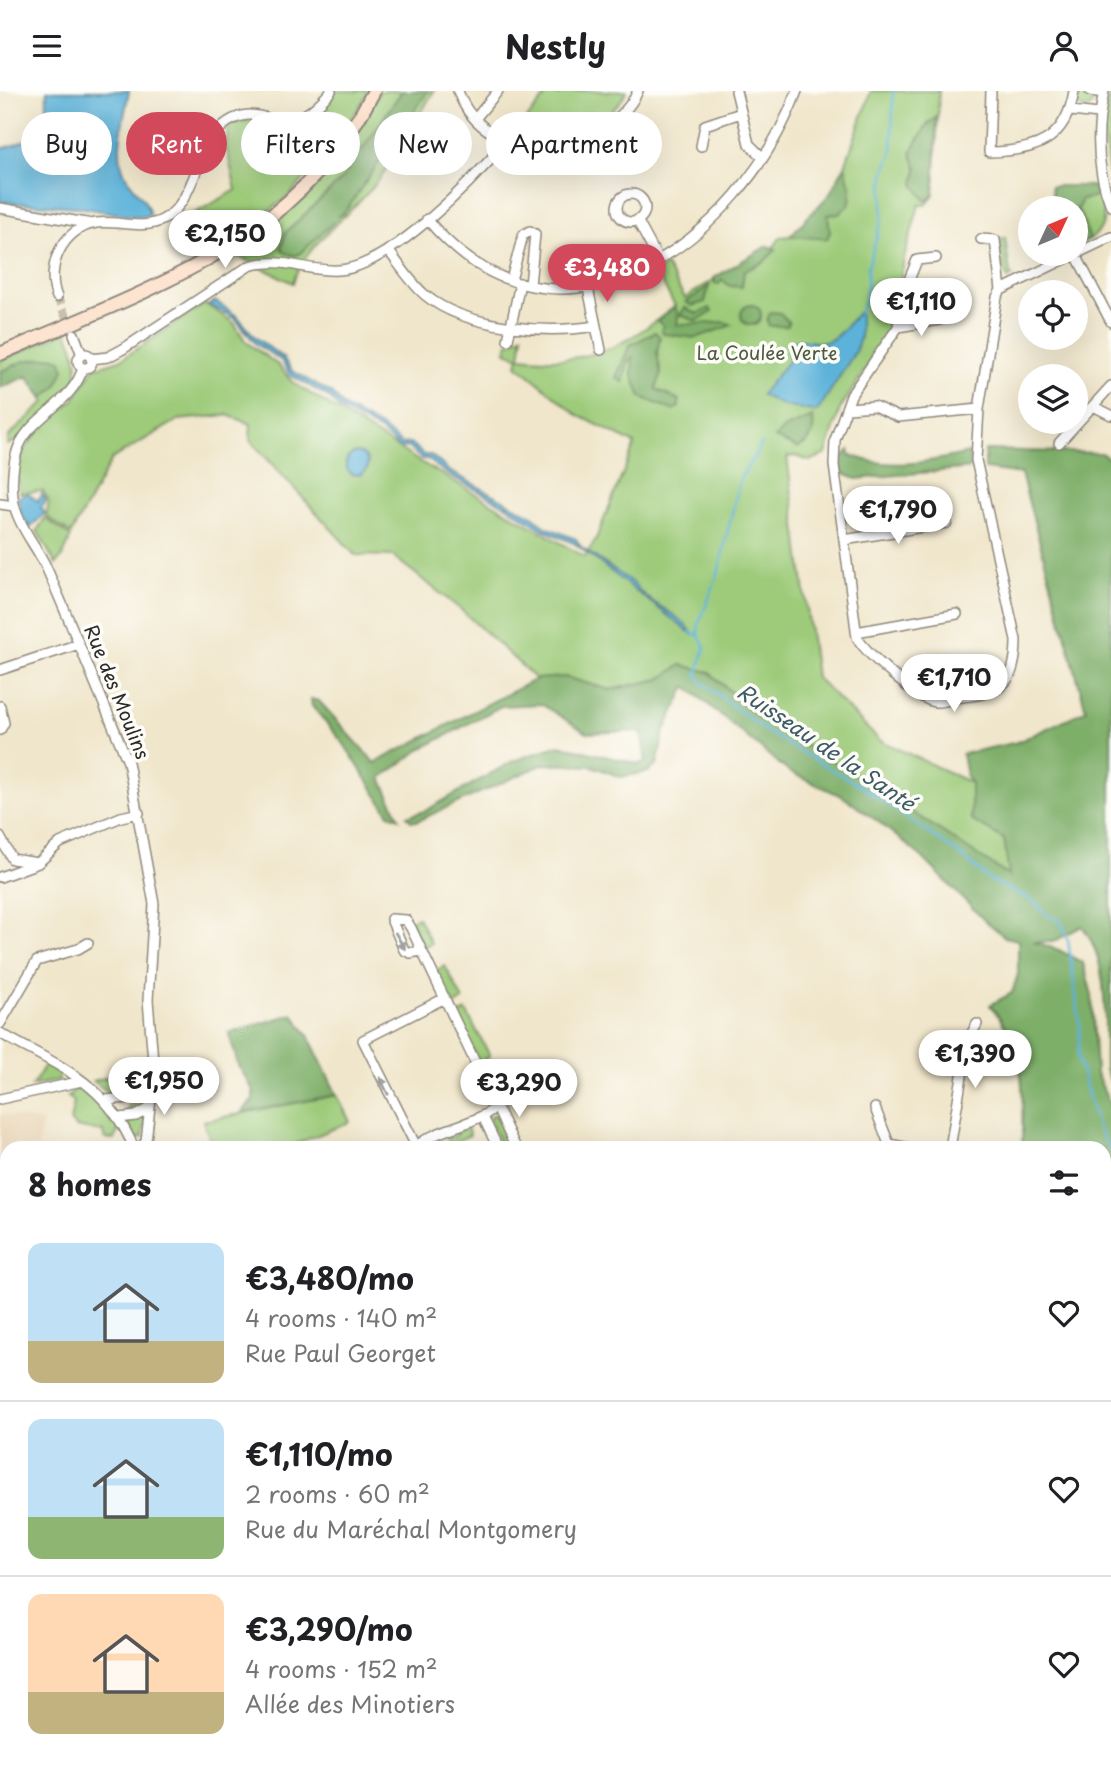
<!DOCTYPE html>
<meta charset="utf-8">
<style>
:root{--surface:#fff;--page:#f2f2f2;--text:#202124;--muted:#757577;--line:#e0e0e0;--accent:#d1495b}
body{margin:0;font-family:"Playpen Sans",sans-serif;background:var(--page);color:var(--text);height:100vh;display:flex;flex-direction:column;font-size:26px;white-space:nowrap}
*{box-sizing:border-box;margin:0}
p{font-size:23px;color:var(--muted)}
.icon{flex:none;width:38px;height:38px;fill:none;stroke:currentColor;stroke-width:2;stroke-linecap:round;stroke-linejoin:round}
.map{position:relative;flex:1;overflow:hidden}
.side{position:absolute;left:0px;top:1050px;width:1111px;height:625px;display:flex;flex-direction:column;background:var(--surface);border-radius:21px 21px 0 0;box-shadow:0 7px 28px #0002}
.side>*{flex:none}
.hud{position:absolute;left:21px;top:21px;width:700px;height:63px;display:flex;gap:14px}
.needle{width:46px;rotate:46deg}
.tools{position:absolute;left:1018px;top:105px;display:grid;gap:14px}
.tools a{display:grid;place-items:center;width:70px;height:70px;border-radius:50%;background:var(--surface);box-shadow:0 7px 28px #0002;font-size:35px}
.price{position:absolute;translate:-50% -60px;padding:0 16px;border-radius:24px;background:#fff;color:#222;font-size:23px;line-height:46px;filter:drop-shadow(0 2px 4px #0008)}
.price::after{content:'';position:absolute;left:50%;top:42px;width:21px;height:16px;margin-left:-10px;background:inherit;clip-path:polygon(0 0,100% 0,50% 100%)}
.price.active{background:var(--accent);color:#fff}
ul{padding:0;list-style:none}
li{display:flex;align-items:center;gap:21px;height:175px;padding:0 28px}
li+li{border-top:2px solid var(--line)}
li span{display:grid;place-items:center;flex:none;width:196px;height:140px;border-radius:14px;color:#555}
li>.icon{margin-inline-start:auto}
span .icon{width:84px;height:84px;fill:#fffc;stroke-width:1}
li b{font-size:30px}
h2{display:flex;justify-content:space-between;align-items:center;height:84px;padding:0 28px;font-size:30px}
.pill{padding:0 24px;border-radius:32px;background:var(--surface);box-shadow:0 7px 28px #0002;font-size:24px;line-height:63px}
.pill.active{background:var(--accent);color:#fff}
header{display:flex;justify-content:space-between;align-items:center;height:91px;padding:0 28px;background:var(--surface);font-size:32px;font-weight:700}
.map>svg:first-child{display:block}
.built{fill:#ebd8ba}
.green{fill:#9dcb79;stroke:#647b52;stroke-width:2}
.forest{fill:#7eaf69;stroke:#546d4a;stroke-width:2}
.water{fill:#5cb2d9;stroke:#446e82;stroke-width:2}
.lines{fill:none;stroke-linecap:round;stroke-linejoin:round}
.stream{stroke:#5cb2d9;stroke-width:2.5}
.street-tunnel{stroke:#c9c1ab;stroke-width:9;stroke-dasharray:9 4.5;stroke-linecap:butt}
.street-casing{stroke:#8e887b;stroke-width:12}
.secondary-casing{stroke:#8e887b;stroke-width:16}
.street{stroke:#fff;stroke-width:9}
.secondary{stroke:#fde4d1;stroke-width:12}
.oneway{fill:#a0a0a0}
.labels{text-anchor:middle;stroke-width:7;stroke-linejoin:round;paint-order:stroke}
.park-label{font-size:19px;fill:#4d5b42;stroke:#fdfcf7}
.street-label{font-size:19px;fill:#2b2b2b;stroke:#fdfcf7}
.water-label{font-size:21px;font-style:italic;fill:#3c5a68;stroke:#fdfcf7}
</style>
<header><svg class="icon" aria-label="menu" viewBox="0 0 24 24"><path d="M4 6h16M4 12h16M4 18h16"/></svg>Nestly<svg class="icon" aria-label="person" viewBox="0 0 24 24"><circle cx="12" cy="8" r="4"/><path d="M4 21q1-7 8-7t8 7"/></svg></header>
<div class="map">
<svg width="1111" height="1674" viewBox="0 0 1111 1674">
<rect width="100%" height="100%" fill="#fdfcf7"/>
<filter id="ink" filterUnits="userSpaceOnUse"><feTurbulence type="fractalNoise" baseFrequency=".0143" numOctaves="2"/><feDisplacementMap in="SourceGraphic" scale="14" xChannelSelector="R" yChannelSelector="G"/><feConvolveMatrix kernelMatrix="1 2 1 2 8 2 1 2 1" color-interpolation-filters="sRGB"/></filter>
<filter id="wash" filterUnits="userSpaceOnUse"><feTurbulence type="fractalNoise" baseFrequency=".00686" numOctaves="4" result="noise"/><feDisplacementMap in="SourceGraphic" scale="28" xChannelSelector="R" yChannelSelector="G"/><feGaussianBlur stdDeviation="1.57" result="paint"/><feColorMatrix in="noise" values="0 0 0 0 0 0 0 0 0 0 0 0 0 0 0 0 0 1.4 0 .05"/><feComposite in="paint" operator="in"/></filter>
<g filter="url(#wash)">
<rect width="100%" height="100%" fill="#f0e6cb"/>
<!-- built -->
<path class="built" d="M0,1023L42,1031L38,1057H7V1163L0,1165Z"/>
<!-- green -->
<path class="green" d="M335,0H369L335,53L290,104L221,156L176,133L236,99L226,55L228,36C254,20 282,43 308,28C319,21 326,9 335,0Z
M380,0H434C415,31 398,64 376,92C351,125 303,154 293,192L231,162C295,121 344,67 380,0Z
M572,0H627C606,39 557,49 516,41L548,2L559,4Z
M871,0H939L934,104L926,114H919L904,167L894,235L840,318L826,363L810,370L796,365L787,366L816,586L879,649L971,692V729L1004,748L1010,786L844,676L759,627L709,581L681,574L660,588L610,599L565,586L536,588L459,517L393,465L355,464L250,349L251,333L227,324L178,329L112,368L71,443L46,425L49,411L43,400L20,402L17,381L24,359L45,332L73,310L94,277L120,269L205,213L233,231L246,251L278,274L292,291L417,369L585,466L596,448L635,353L576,323L517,274L519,266L506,261L508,253L523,244L520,266C587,275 624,257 675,215L656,181L666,175L685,207L767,155L772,158L781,146L790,145L830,104L845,75Z
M1109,0H1111V99L1103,40Z
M1077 10a8 8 0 1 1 16 0a8 8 0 1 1-16 0Z
M1099,105C1105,124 1108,136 1090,148L1078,118L1081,109Z
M1005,147L1010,183L1013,185L1008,188L1004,181L1000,148Z
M67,240C72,254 78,264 77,281C77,301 32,336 17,350L8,354L9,345L45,311L43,307L56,296L64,278L24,270L0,281V270Z
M45,427L71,446L62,466L56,473L37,440Z
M418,826L431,852L423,856L410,829Z
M445,875L463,909L452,916L435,880Z
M466,920L489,963L488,967L479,972L457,925Z
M148,969C149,987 138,994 125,1005H113L93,990L131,980Z
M45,974L59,982V989L32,995Z
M492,974L493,976L509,1009L505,1010L501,1002L495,1004L482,978Z
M77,996C98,997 109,1021 120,1037L114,1048H106L103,1041L76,1036L70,1030L74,1010L68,1006Z
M142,1003L148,1006V1013L139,1022H125L132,1010Z
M337,1004L350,1031L286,1057H213L203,1030Z
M146,1023L143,1046L136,1048L126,1030Z
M492,1024H496L514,1057H502L489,1028Z
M467,1037L470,1044L441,1057H432L449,1049L446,1042L453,1046L457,1044L456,1040Z"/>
<!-- forest -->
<path class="forest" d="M402,0H428L347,118L301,162L295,165L285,162L281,157L285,142L341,89Z
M937,26L934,104L926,110L914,93L917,78L911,61L928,33Z
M845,75L851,98L850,112L839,123L828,124L830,141L827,148L790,145L829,104Z
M1051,95H1094L1096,106L1081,109L1078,118L1090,148L1076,155V117H1054Z
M767,155L776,158L764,171L744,180L742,196L730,195L722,189L719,193H715L714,187Z
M709,195L705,211L692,215L686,211Z
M741 224a10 10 0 1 1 20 0a10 10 0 1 1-20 0Z
M675,215L678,225L677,234L725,231L732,234L696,247L664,243L661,240L664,235L657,230Z
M685,216C696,225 699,223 710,217L712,221L696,230L680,224Z
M770,221L780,222L788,230V235H769L767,230Z
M655,241L660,246L657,262L661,283L656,298L679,309V316L672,319L641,306L632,282L633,266L628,270L623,291L616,286L630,254Z
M51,266L62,269L64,278L56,296L43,307L27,285L0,297V281L24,270Z
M813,326C815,340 811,352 797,357L775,347L783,338Z
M849,359L850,364C890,380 928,371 969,362L971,377L856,388L842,382L841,369Z
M985,359L1101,362L1111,369V991L1105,979C1104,933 1111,871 1082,835L1053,851H1033L1059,859L1083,872L1092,904L1096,982L1111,1015V1390H1104V1057H1022C1022,999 1029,961 990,914L1012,902L1018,883V849L1005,846L985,830L922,766L880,732L842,705L789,681L686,595L664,641L657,674L648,681L621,686L592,675L544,673L417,730H411L407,725L425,720L513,670L559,654L638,673L646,671L641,640L587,642L541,613L501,615L421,658L381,687L399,727L389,723L344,653L312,615L311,608L319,610L375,672L536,588L565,586L610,599L660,588L681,574L709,581L759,627L844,676L1009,785L1004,748L971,729V692L966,685L962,663L1018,651L1086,619L1021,383L985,378Z
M293,923L308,944L337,1004L241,1022L253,1009V999L238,974L229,942Z"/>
<!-- water -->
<path class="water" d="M47,0H129C125,26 112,63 127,87C136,103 145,104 150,124L138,126L78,116L0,111V58C19,54 42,44 46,23C48,15 46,7 47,0Z
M215,210L237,225L255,246L283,267L292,280L331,302L344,316L381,336L402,353L410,352L424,364H431L449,380L531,424L546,436L576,448L581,456L634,493C647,513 684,524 693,544L574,452L544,439L507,415L447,383L428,368H422L408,356L400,357L379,339L340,318L329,306L289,283L282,270L256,253L235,227L209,214Z
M860,220V247L855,261L817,321L784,315L761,304L789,269V253C802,242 816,258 832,248C843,242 850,228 860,220Z
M346 373a11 11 0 1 1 22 0a11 11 0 1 1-22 0Z
M27,402L38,410L42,403L46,410L41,417L45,422L30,437L21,423L18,407Z"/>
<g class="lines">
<!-- stream -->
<path class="stream" d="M859,222L866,208L868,176L882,128L884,82L892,62L893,0
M690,541L699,545L705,556L697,584L703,592L770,643L862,696L959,763L990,789L1032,809L1046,823L1061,831L1068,849L1080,935L1078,968L1098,1037L1111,1060
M699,545L698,535L718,483L740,388L762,353
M1111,1115V1127"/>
</g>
</g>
<g filter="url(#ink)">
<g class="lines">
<!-- street-tunnel -->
<path class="street-tunnel" d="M57,206L71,237"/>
<!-- street casing -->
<g class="street-casing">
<path id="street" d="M458,0C485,78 606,68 638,0
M736,0L749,53L763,67
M991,0L989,61C1036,60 1066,50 1074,0
M1090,0L1103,2
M1104,0C1096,38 1096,78 1111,115
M1071,20L1099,23
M475,28L498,0
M701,55L705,34L741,22
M617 117a14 14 0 1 1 28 0a14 14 0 1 1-28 0Z
M0,117L92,133
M427,128C557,285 742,149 797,0
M637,129L659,170
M981,148L995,149L1001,199
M388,159C399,173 411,192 425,204C466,238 546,243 596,235
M1076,164L1111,231
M936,167L917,169L903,204L898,236L851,304L835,349L834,374L857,546C864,561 918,609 935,611C943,612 954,607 962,606C1002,602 1016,593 1016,549L976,369L979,318L997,206L1001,199L1111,146
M511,189L523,144L530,140L535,143L530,194
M588,197L601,259
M57,206C45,176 62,138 96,132C119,129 143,140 164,128C198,108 195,52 228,31C268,6 279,61 331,0
M898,236L939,229
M74,243L82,264
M508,249L520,192
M78 270a7 7 0 1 1 14 0a7 7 0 1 1-14 0Z
M91,268L108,266L123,258L249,175C283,165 305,181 339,179C390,176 474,88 507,50
M83,277C72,315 25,326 16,364C12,379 11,402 15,417C21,439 38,457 47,478C75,542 101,607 128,671L154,813L148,909L154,982L146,1050L141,1057
M1093,315L1111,324
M848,317L874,315L898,326L979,318
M1059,352L1111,295
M0,413L14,415
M844,449L947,432
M856,541L957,523
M0,579L79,553
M0,615L4,632L0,639
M0,746L12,768L38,772
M0,786L38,772L60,752L121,726L139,722
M421,860L410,862L404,859L391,828L406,829L411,837L516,1057
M0,933L37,870L78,858L88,852
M0,942C60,977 105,989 134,1057
M0,1008L82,990
M106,1009L129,1007L153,983
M875,1017L889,1053L909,1057
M483,1026L498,1057
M119,1027L136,1025L150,1017
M416,1055L363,949L443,908
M414,1057C438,1036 470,1036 495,1017
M950,1057L968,949L977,933
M2,1314H7
M1104,1439H1105
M676,1668L678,1674
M741,1668L745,1674
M835,1668L839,1674
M909,1668L913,1674
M66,1674L76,1668
M475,1674L479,1668
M576,1674L578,1668
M642,1674L644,1668"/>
</g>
<!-- secondary casing -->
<g class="secondary-casing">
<path id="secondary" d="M0,263C148,198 295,154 374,0
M0,1465L7,1464
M1104,1487L1111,1485
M1104,1497L1111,1495"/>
</g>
<!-- street -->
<use href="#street" class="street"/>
<!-- secondary -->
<use href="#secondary" class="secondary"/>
</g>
<!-- one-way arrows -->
<defs><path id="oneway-solid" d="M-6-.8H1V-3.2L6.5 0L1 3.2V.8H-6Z" transform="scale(1.75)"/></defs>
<g class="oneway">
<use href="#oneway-solid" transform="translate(400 850) rotate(60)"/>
<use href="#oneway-solid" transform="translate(384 995) rotate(-116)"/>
</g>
</g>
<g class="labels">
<!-- park labels -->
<g class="park-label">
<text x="767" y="269">La Coulée Verte</text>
</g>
<!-- street labels -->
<g class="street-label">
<text transform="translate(117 601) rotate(68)" y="7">Rue des Moulins</text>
</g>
<!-- water labels -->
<g class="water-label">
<text transform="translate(826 657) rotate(34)" y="7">Ruisseau de la Santé</text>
</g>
</g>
</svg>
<div class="tools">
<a><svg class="needle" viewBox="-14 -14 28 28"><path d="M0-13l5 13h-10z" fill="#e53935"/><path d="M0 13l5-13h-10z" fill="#757577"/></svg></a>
<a><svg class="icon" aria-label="locate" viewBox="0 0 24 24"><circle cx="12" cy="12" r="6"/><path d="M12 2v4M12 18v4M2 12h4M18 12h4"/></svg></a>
<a><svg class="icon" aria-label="layers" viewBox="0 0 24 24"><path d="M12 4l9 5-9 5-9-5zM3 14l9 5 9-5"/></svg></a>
</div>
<b class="price" style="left:225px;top:179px">€2,150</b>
<b class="price active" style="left:607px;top:213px">€3,480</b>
<b class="price" style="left:921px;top:247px">€1,110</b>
<b class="price" style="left:898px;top:455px">€1,790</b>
<b class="price" style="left:954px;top:623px">€1,710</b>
<b class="price" style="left:975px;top:999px">€1,390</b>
<b class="price" style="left:164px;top:1026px">€1,950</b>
<b class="price" style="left:519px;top:1028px">€3,290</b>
<div class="hud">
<a class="pill">Buy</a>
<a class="pill active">Rent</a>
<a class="pill">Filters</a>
<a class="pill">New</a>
<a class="pill">Apartment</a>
</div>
<section class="side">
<h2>8 homes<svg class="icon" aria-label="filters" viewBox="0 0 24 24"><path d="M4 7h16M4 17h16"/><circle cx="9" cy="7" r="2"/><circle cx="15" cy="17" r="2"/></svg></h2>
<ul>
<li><span style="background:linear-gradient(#bfe0f5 70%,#c2b280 0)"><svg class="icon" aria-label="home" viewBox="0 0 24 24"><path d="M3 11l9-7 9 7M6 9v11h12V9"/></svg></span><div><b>€3,480/mo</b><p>4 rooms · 140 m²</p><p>Rue Paul Georget</p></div><svg class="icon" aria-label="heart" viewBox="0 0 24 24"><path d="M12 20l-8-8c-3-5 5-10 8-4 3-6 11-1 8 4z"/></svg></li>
<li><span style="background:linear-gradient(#bfe0f5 70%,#8fb573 0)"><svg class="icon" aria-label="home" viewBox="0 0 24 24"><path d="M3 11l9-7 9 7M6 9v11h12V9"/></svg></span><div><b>€1,110/mo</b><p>2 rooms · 60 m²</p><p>Rue du Maréchal Montgomery</p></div><svg class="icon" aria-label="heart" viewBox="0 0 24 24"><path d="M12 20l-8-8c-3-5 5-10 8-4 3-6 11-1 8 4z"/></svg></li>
<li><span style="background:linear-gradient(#ffd9b3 70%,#c2b280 0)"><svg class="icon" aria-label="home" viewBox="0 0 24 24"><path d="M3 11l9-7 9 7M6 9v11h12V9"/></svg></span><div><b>€3,290/mo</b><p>4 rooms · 152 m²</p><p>Allée des Minotiers</p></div><svg class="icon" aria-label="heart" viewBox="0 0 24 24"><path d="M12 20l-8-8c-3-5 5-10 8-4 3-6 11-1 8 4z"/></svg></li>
</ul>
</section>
</div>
